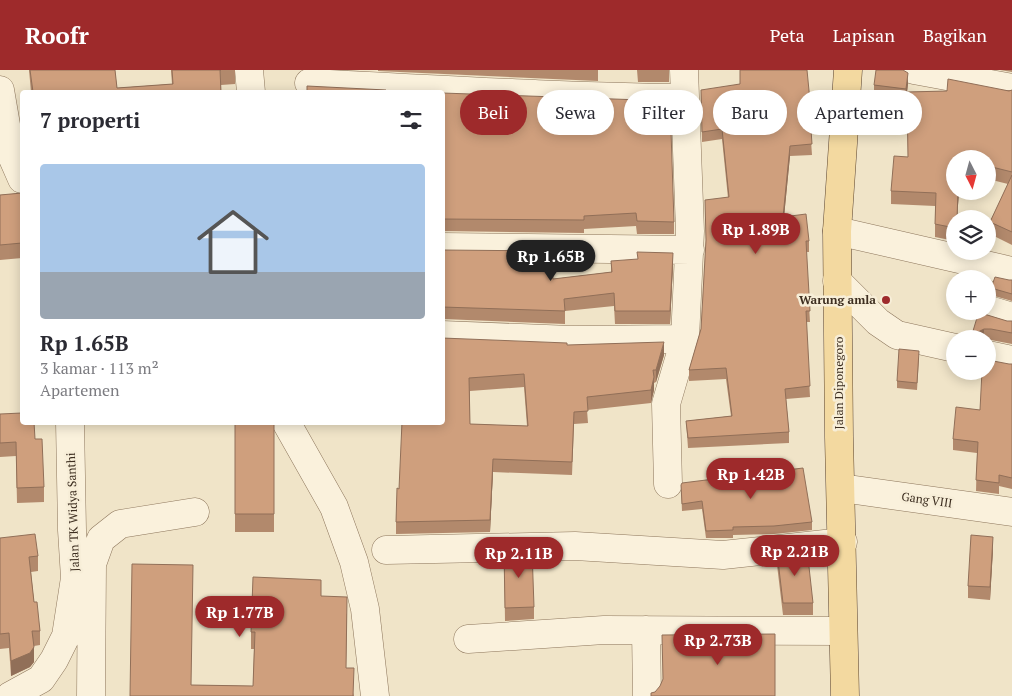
<!DOCTYPE html>
<html lang="id">
<meta charset="utf-8">
<style>
:root{--surface:#fff;--page:#f7f7f7;--text:#2b2b33;--muted:#7c7c81;--line:#e1e1e2;--accent:#9e2a2b}
body{margin:0;font-family:"PT Serif",serif;background:var(--page);color:var(--text);height:100vh;display:flex;flex-direction:column;font-size:19px;white-space:nowrap}
*{box-sizing:border-box;margin:0}
p{font-size:16px;color:var(--muted)}
.icon{flex:none;width:28px;height:28px;fill:none;stroke:currentColor;stroke-width:2;stroke-linecap:round;stroke-linejoin:round}
.map{position:relative;flex:1;overflow:hidden}
.details{position:absolute;left:20px;top:20px;width:425px;height:335px;display:flex;flex-direction:column;background:var(--surface);border-radius:5px;box-shadow:0 2px 12px #0003}
.details>*{flex:none}
.guide{position:absolute;left:460px;top:20px;width:475px;height:45px;display:flex;gap:10px}
.needle{width:32px;rotate:174deg}
.controls{position:absolute;left:946px;top:80px;display:grid;gap:10px}
.controls a{display:grid;place-items:center;width:50px;height:50px;border-radius:50%;background:var(--surface);box-shadow:0 2px 12px #0003;font-size:25px}
.price{position:absolute;translate:-50% -42px;padding:0 11px;border-radius:18px;background:var(--accent);color:#fff;font-size:16px;line-height:32px;filter:drop-shadow(0 1px 2px #0008)}
.price::after{content:'';position:absolute;left:50%;top:30px;width:15px;height:11px;margin-left:-8px;background:inherit;clip-path:polygon(0 0,100% 0,50% 100%)}
.price.active{background:#222;color:#fff}
ul{padding:0;list-style:none}
li{display:grid;align-content:center;gap:10px;height:265px;padding:0 20px}
li+li{border-top:1px solid var(--line)}
li span{display:grid;place-items:center;height:155px;border-radius:5px;color:#555}
li>.icon{margin-inline-start:auto}
span .icon{width:90px;height:90px;fill:#fffc;stroke-width:1}
li b{font-size:21px}
h2{display:flex;justify-content:space-between;align-items:center;height:60px;padding:0 20px;font-size:21px}
.pill{padding:0 18px;border-radius:22px;background:var(--surface);box-shadow:0 2px 12px #0003;font-size:18px;line-height:45px}
.pill.active{background:var(--accent);color:#fff}
header{display:flex;align-items:center;gap:30px;box-sizing:border-box;height:70px;padding:0 25px;background:var(--accent);color:#fff}
header strong{font-size:24px}
nav{display:flex;gap:28px;margin-inline-start:auto;font-size:18px}
.map>svg:first-child{display:block}
.lines{fill:none;stroke-linecap:round;stroke-linejoin:round}
.minor-casing{stroke:#8d765c;stroke-width:29}
.major-casing{stroke:#5b4430;stroke-width:29}
.minor{stroke:#faf1dc;stroke-width:28}
.major{stroke:#f3d9a0;stroke-width:28}
.wall{fill:#b2896c;fill-rule:evenodd}
.shaded-wall{fill:#916f58}
.building{fill:#cf9f7d;stroke:#916f58;fill-rule:evenodd}
.poi-dot{fill:#9e2a2b;stroke:#f7eed8;stroke-width:2}
.labels{text-anchor:middle;stroke-width:5;stroke-linejoin:round;paint-order:stroke}
.poi-label{font-size:12px;font-weight:bold;fill:#3d2e20;stroke:#f7eed8;text-anchor:end}
.street-label{font-size:12px;fill:#3d2e20;stroke:#f7eed8}
</style>
<header>
<strong>Roofr</strong>
<nav><a>Peta</a><a>Lapisan</a><a>Bagikan</a></nav>
</header>
<div class="map">
<svg width="1012" height="626" viewBox="0 0 1012 626">
<rect width="100%" height="100%" fill="#f0e4c8"/>
<g class="lines">
<!-- minor casing -->
<g class="minor-casing">
<path id="minor" d="M249,0L251,22
M914,0L1012,18
M309,13C434,19 559,27 685,28
M0,20L11,84L22,109
M837,161L1012,201
M442,177L690,180
M837,211L878,252L897,265L955,278
M989,240L1012,247
M442,265L571,270L685,269
M988,285L1012,290
M286,352L334,437L354,492L365,539L375,626
M668,414L666,334L685,269L690,161L684,0
M841,418L1012,442
M386,480L575,476L723,485L843,472
M646,560L647,626
M468,569L604,560L843,561
M10,626L41,609L54,590L66,566L75,508L72,460L70,352
M91,626L92,494L101,469L120,454L195,442"/>
</g>
<!-- major casing -->
<g class="major-casing">
<path id="major" d="M845,626L839,367L837,161L848,0"/>
</g>
<!-- minor -->
<use href="#minor" class="minor"/>
<!-- major -->
<use href="#major" class="major"/>
</g>
<!-- wall -->
<path class="wall" d="M29,0H115L117,18L172,14L171,0H235V14L221,15V22H31Z
M378,0H598V11L378,1Z
M637,0H669V12H638Z
M1000,0H1012V2Z
M908,14L907,22L1012,20V175L990,164V152L1008,114L988,109V89H955V121H959L957,149H955V171L935,167V136L891,134V121L908,87L907,26L906,30L874,26V15Z
M701,20L810,31V41H809L812,85L790,86L784,147L809,171V182H806L810,252H806L810,327L786,329L789,362V373L688,378L686,351L731,346L726,309L689,311V300L701,259L728,128L722,69L702,72Z
M442,23L674,152V164H637L636,156L584,159V163L442,161Z
M22,123V188L0,190V125Z
M442,180L553,209L611,202V191L673,195L670,254H615L614,236L565,241V254L443,249Z
M1012,210V231L991,225V218Z
M984,244L1007,251H1012V274L991,270H988V269H973V261Z
M442,268L567,275L664,285L656,312L654,313V320L651,333L587,340L588,353L574,354L572,405L493,402L490,462L396,464V452L399,419ZM524,317L527,356L470,354V321Z
M919,287L917,320L897,318V311Z
M1009,294H1012V419L999,416V424L976,421L977,383L953,380V369L980,340Z
M0,344L35,369L44,417V432L17,433L16,386L0,387Z
M235,352H274V462H235Z
M681,415L812,452V460L774,464L733,465V468H706L702,439L682,441Z
M0,468L38,486V501L31,502L34,532L40,561V575L34,576V592L30,597L11,606L9,578L0,579Z
M993,479L990,530L968,528V516Z
M504,481L534,537V549L505,551Z
M777,482L813,533V545H783L777,495Z
M321,526L347,544L346,598L354,626H130L191,615L253,616L254,579H251V562Z"/>
<!-- shaded-wall -->
<path class="shaded-wall" d="M908,3V14L906,30V19Z
M790,76V86L783,157V147Z
M958,121H959L957,149Z
M673,183V195L670,254V241Z
M984,259V269H978V262Z
M664,272V285L656,312V300Z
M654,307V320L651,333V320Z
M493,389V402L490,462V450Z
M993,467V479L990,530V517Z
M34,577V592L30,597L11,606V591Z"/>
<!-- building -->
<path class="building" d="M30,0H115L117,18L173,14L172,0H221H220L221,22H33Z
M740,0H807L810,31H809L812,74L790,76L783,147L806,144L809,171H806L810,241H806L810,316L785,319L789,362L688,368L686,351L732,346L726,298L689,300L701,259L706,170L705,130L729,127L722,59L702,62L701,20L740,14Z
M876,0H903L908,3L906,19L874,15Z
M948,9L1009,21L1012,20V102L988,96V89H955V121H958L957,149H955V158L935,154L936,123L891,121L894,86L908,87L907,22L947,21Z
M307,16L386,20V22H307Z
M442,23L670,31L674,152L637,151L636,143L584,146V150L442,149Z
M1012,105V162L990,152Z
M22,123V173L0,175V125Z
M442,180L551,181L553,209L612,202L611,191L638,189L637,182L673,183L670,241H615L614,223L564,229L565,241L442,237Z
M995,207L1009,210H1012V224L991,218Z
M979,241L984,244L1007,251H1012V263L991,259H984L978,262L973,261Z
M442,268L567,273V275L664,272L656,300H653L654,307L651,320L587,327L588,341L574,342L572,392L493,389L490,450L396,452L397,418L399,419L402,352H442ZM524,304L528,356L470,354L469,308Z
M899,279L919,281L917,313L897,311Z
M988,290L1009,294H1012V408L999,405V413L976,410L978,372L953,369L956,337L980,340L982,301H988Z
M22,343V352H34L35,369H42L44,417L17,418L16,372L0,373V344Z
M235,352H274V444H235Z
M803,398L812,452L774,456L733,457V460L706,461L702,431L682,434L681,415L682,413Z
M35,464L38,486L29,487L34,532H37L40,561H32L34,577L30,583L11,591L9,563L0,564V468Z
M971,465L993,467L990,517L968,516Z
M807,479L813,533H783L777,482Z
M532,480L534,537L505,538L504,481Z
M132,494L193,495L191,615L253,616L255,562H251L253,507L321,510V526L347,527L346,598H354L353,626H130Z
M775,564V626H651V623L655,622L660,616L663,609L662,565Z"/>
<!-- markers -->
<circle class="poi-dot" cx="886" cy="230" r="5"/>
<g class="labels">
<!-- poi labels -->
<g class="poi-label">
<text x="876" y="234">Warung amla</text>
</g>
<!-- street labels -->
<g class="street-label">
<text transform="translate(839 313) rotate(-90)" y="4">Jalan Diponegoro</text>
<text transform="translate(927 430) rotate(8)" y="4">Gang VIII</text>
<text transform="translate(73 442) rotate(-92)" y="4">Jalan TK Widya Santhi</text>
</g>
</g>
</svg>
<div class="controls">
<a><svg class="needle" viewBox="-14 -14 28 28"><path d="M0-13l5 13h-10z" fill="#e53935"/><path d="M0 13l5-13h-10z" fill="#7c7c81"/></svg></a>
<a><svg class="icon" aria-label="layers" viewBox="0 0 24 24"><path d="M12 4l9 5-9 5-9-5zM3 14l9 5 9-5"/></svg></a>
<a>+</a>
<a>−</a>
</div>
<b class="price" style="left:756px;top:185px">Rp 1.89B</b>
<b class="price active" style="left:551px;top:212px">Rp 1.65B</b>
<b class="price" style="left:751px;top:430px">Rp 1.42B</b>
<b class="price" style="left:795px;top:507px">Rp 2.21B</b>
<b class="price" style="left:519px;top:509px">Rp 2.11B</b>
<b class="price" style="left:240px;top:568px">Rp 1.77B</b>
<b class="price" style="left:718px;top:596px">Rp 2.73B</b>
<div class="guide">
<a class="pill active">Beli</a>
<a class="pill">Sewa</a>
<a class="pill">Filter</a>
<a class="pill">Baru</a>
<a class="pill">Apartemen</a>
</div>
<section class="details">
<h2>7 properti<svg class="icon" aria-label="filters" viewBox="0 0 24 24"><path d="M4 7h16M4 17h16"/><circle cx="9" cy="7" r="2"/><circle cx="15" cy="17" r="2"/></svg></h2>
<ul>
<li><span style="background:linear-gradient(#a9c7e8 70%,#9aa5b1 0)"><svg class="icon" aria-label="home" viewBox="0 0 24 24"><path d="M3 11l9-7 9 7M6 9v11h12V9"/></svg></span><div><b>Rp 1.65B</b><p>3 kamar · 113 m²</p><p>Apartemen</p></div></li>
</ul>
</section>
</div>
